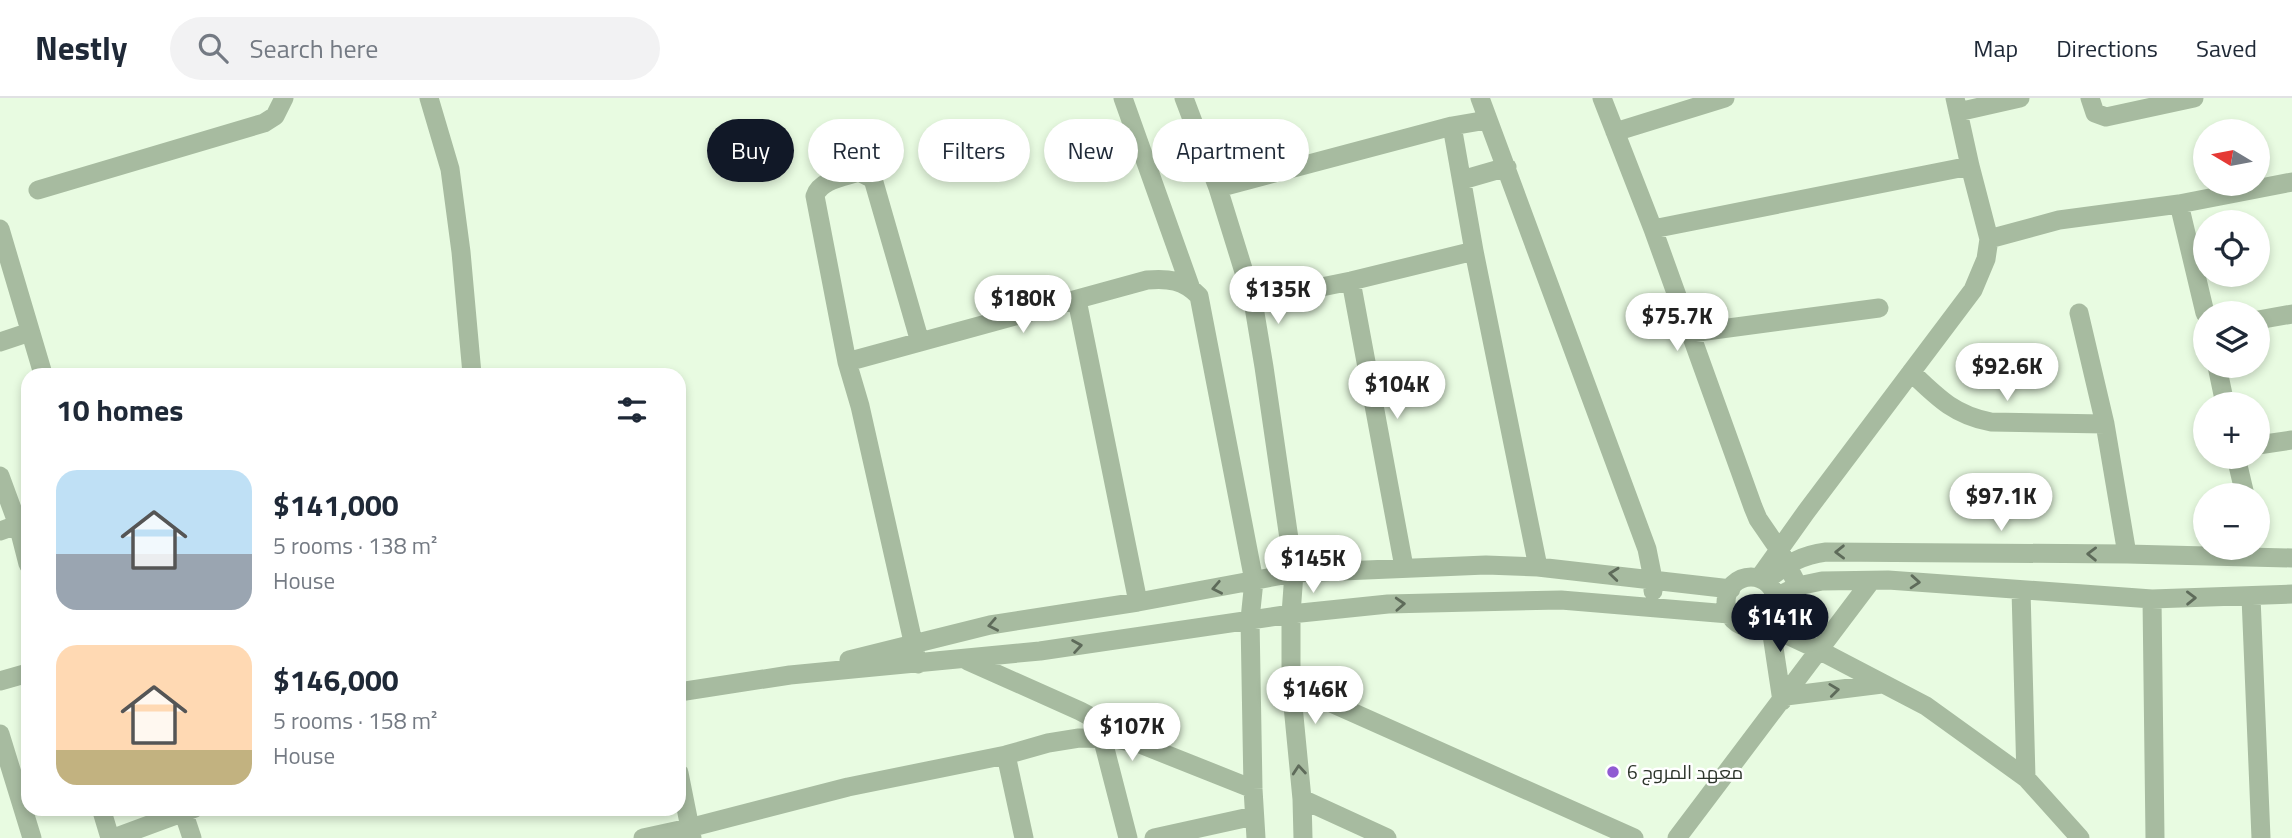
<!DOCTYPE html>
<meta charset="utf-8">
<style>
:root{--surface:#fff;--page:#f2f2f3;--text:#1f2937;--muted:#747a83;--line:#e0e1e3;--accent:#111827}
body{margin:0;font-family:"Titillium Web",Cairo,sans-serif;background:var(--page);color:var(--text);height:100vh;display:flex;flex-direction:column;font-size:26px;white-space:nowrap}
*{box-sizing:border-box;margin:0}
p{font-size:23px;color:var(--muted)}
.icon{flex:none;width:38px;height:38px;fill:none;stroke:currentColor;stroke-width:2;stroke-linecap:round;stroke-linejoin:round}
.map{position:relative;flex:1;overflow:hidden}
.details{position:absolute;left:21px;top:270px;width:665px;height:448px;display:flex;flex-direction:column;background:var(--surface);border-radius:21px;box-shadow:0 4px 10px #0003}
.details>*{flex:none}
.hud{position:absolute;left:707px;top:21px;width:665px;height:63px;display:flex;gap:14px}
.needle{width:46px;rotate:280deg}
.tools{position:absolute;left:2193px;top:21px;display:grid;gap:14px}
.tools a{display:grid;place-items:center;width:77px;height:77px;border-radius:50%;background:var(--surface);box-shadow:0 4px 10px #0003;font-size:35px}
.price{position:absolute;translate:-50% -60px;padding:0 16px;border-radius:24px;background:#fff;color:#222;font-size:23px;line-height:46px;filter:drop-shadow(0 2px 4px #0008)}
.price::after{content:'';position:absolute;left:50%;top:42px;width:21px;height:16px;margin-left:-10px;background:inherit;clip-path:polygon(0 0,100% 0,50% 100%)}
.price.active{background:var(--accent);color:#fff}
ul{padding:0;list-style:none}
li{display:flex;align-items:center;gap:21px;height:175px;padding:0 35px}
li span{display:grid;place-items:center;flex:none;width:196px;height:140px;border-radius:21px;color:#555}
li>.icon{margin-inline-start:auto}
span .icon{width:84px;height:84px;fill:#fffc;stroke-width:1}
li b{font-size:30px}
h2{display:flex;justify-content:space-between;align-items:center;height:84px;padding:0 35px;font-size:30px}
.chip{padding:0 24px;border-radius:32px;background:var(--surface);box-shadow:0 4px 10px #0003;font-size:24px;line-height:63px}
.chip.active{background:var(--accent);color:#fff}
header{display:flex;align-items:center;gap:42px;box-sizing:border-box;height:98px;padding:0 35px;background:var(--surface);border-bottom:2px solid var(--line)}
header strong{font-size:33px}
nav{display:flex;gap:38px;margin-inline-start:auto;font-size:24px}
.search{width:490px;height:63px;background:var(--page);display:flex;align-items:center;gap:18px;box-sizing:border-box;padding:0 24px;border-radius:38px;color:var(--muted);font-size:26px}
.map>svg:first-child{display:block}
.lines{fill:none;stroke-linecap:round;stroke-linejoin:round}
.minor{stroke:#a7bba0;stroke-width:19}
.oneway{stroke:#5e6b5a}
.poi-dot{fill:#905ad2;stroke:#fff;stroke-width:2.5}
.labels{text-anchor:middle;stroke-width:5;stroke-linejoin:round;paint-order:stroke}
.poi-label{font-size:19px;fill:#2d352b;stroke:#fff;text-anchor:start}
</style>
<header>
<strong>Nestly</strong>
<div class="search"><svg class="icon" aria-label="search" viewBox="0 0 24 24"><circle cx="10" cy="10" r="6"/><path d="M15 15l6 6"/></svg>Search here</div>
<nav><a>Map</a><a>Directions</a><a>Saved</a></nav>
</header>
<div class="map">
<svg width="2292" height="740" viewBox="0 0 2292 740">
<rect width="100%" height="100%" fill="#e8fbe1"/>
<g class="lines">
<!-- minor -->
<path class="minor" d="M429,0L450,71L461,154L472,276
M1123,0L1190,188
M1184,0L1218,90L1253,203L1264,269L1294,475L1291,516V587L1302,701L1303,740
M1480,0L1647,451L1653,481V493
M1602,0L1653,131L1753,409L1758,421L1780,453L1798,488
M2090,0L2095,15L2106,19L2194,0
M1958,14L2020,0
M1452,28L1474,153L1538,469
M1615,34L1725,0
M1462,82L1507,69
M1218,90L1452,28L1487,22
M38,92L264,25L275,18L284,0
M2179,106L2205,215
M0,131L43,276
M1653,131L1970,68
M1989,141L2059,122L2179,106L2292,84
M1351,183L1404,469
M1077,202L1138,504
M1253,203L1351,183L1474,153
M2079,215L2105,326L2127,456
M2258,222L2292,216
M1691,235L1879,210
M0,244L30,234
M847,264L815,98C820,82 844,79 859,74L873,81L920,244
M2217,268L2225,306
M1911,274C1937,299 1954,317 1991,324L2105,326
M2258,347L2292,342
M2236,359L2245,397
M0,378L18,427L28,466
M0,433L28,423
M1726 504a25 25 0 1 1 50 0a25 25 0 1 1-50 0Z
M1759,480L1806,414L1973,192L1986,161L1989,141L1970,68L1955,0
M1768,481C1787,466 1802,457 1826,454L2127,456L2292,460
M2021,492L2026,680
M1776,499L1798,488L1822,483L1888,482L2152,501L2292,496
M2251,499L2261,740
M2152,501L2155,740
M1763,526L1813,549L1926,608L2026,680L2080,740
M1771,530L1782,603
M849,562L990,527L1138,504L1294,475L1486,467L1538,469L1731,491
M968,563L1080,613L1127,638
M918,566L860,308L847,264L1147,182C1168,180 1184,182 1199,198L1254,483L1250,521L1253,691L1256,740
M0,583L28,575
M1291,587L1634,740
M679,594L790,577L1040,553L1291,516L1388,506L1561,502L1729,516
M1786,598L1882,586
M0,636L32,740
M1102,639L1128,740
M1006,657L1024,740
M679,675L692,740
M1302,701L1387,740
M101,710L110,740
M182,710L192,740
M114,740L195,710
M643,740L689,730L848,689L1006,657L1048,645L1079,640L1115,641L1140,646L1253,691
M1154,740L1254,718
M1677,740L1871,483"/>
</g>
<!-- one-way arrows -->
<defs><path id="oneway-chevron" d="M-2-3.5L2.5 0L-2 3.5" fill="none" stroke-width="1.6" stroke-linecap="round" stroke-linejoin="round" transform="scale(1.75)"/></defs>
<g class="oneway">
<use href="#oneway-chevron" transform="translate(1840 454) rotate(179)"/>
<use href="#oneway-chevron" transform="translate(2092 456) rotate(-179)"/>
<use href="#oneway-chevron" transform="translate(1614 476) rotate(-174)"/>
<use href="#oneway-chevron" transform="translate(1915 484) rotate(4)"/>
<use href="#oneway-chevron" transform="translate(1217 490) rotate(169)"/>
<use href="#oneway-chevron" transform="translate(2191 500) rotate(-1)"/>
<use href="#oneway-chevron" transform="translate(1400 506) rotate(-3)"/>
<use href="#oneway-chevron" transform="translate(993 527) rotate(169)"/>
<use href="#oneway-chevron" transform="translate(1077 548) rotate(-9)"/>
<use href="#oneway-chevron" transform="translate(1834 592) rotate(-7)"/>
<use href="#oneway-chevron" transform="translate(1299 672) rotate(-95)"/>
</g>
<!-- markers -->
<circle class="poi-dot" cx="1613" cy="674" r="7"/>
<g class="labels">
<!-- poi labels -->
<g class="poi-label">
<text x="1627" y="681">معهد المروج 6</text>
</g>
</g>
</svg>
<div class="tools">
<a><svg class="needle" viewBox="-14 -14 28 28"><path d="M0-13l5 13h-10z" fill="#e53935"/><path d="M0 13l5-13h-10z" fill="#747a83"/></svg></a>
<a><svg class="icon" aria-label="locate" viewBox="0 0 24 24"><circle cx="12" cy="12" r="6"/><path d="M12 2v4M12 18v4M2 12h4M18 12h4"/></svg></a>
<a><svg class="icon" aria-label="layers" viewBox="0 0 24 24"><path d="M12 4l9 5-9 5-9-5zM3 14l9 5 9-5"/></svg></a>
<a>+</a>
<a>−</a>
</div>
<b class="price" style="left:1278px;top:228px">$135K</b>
<b class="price" style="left:1023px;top:237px">$180K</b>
<b class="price" style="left:1677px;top:255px">$75.7K</b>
<b class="price" style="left:2007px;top:305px">$92.6K</b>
<b class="price" style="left:1397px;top:323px">$104K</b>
<b class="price" style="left:2001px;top:435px">$97.1K</b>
<b class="price" style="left:1313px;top:497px">$145K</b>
<b class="price active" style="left:1780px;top:556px">$141K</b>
<b class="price" style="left:1315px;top:628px">$146K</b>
<b class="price" style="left:1132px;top:665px">$107K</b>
<div class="hud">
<a class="chip active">Buy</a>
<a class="chip">Rent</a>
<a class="chip">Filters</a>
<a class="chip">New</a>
<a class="chip">Apartment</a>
</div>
<section class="details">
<h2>10 homes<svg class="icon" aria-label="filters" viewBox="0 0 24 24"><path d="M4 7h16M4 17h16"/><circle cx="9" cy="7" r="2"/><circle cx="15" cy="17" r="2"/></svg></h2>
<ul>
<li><span style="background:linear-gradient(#bfe0f5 60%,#9aa5b1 0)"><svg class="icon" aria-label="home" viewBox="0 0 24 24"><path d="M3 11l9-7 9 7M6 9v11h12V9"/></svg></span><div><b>$141,000</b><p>5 rooms · 138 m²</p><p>House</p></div></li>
<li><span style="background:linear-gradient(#ffd9b3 75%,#c2b280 0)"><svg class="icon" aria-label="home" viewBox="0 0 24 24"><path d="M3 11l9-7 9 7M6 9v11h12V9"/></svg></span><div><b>$146,000</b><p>5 rooms · 158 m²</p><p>House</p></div></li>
</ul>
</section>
</div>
